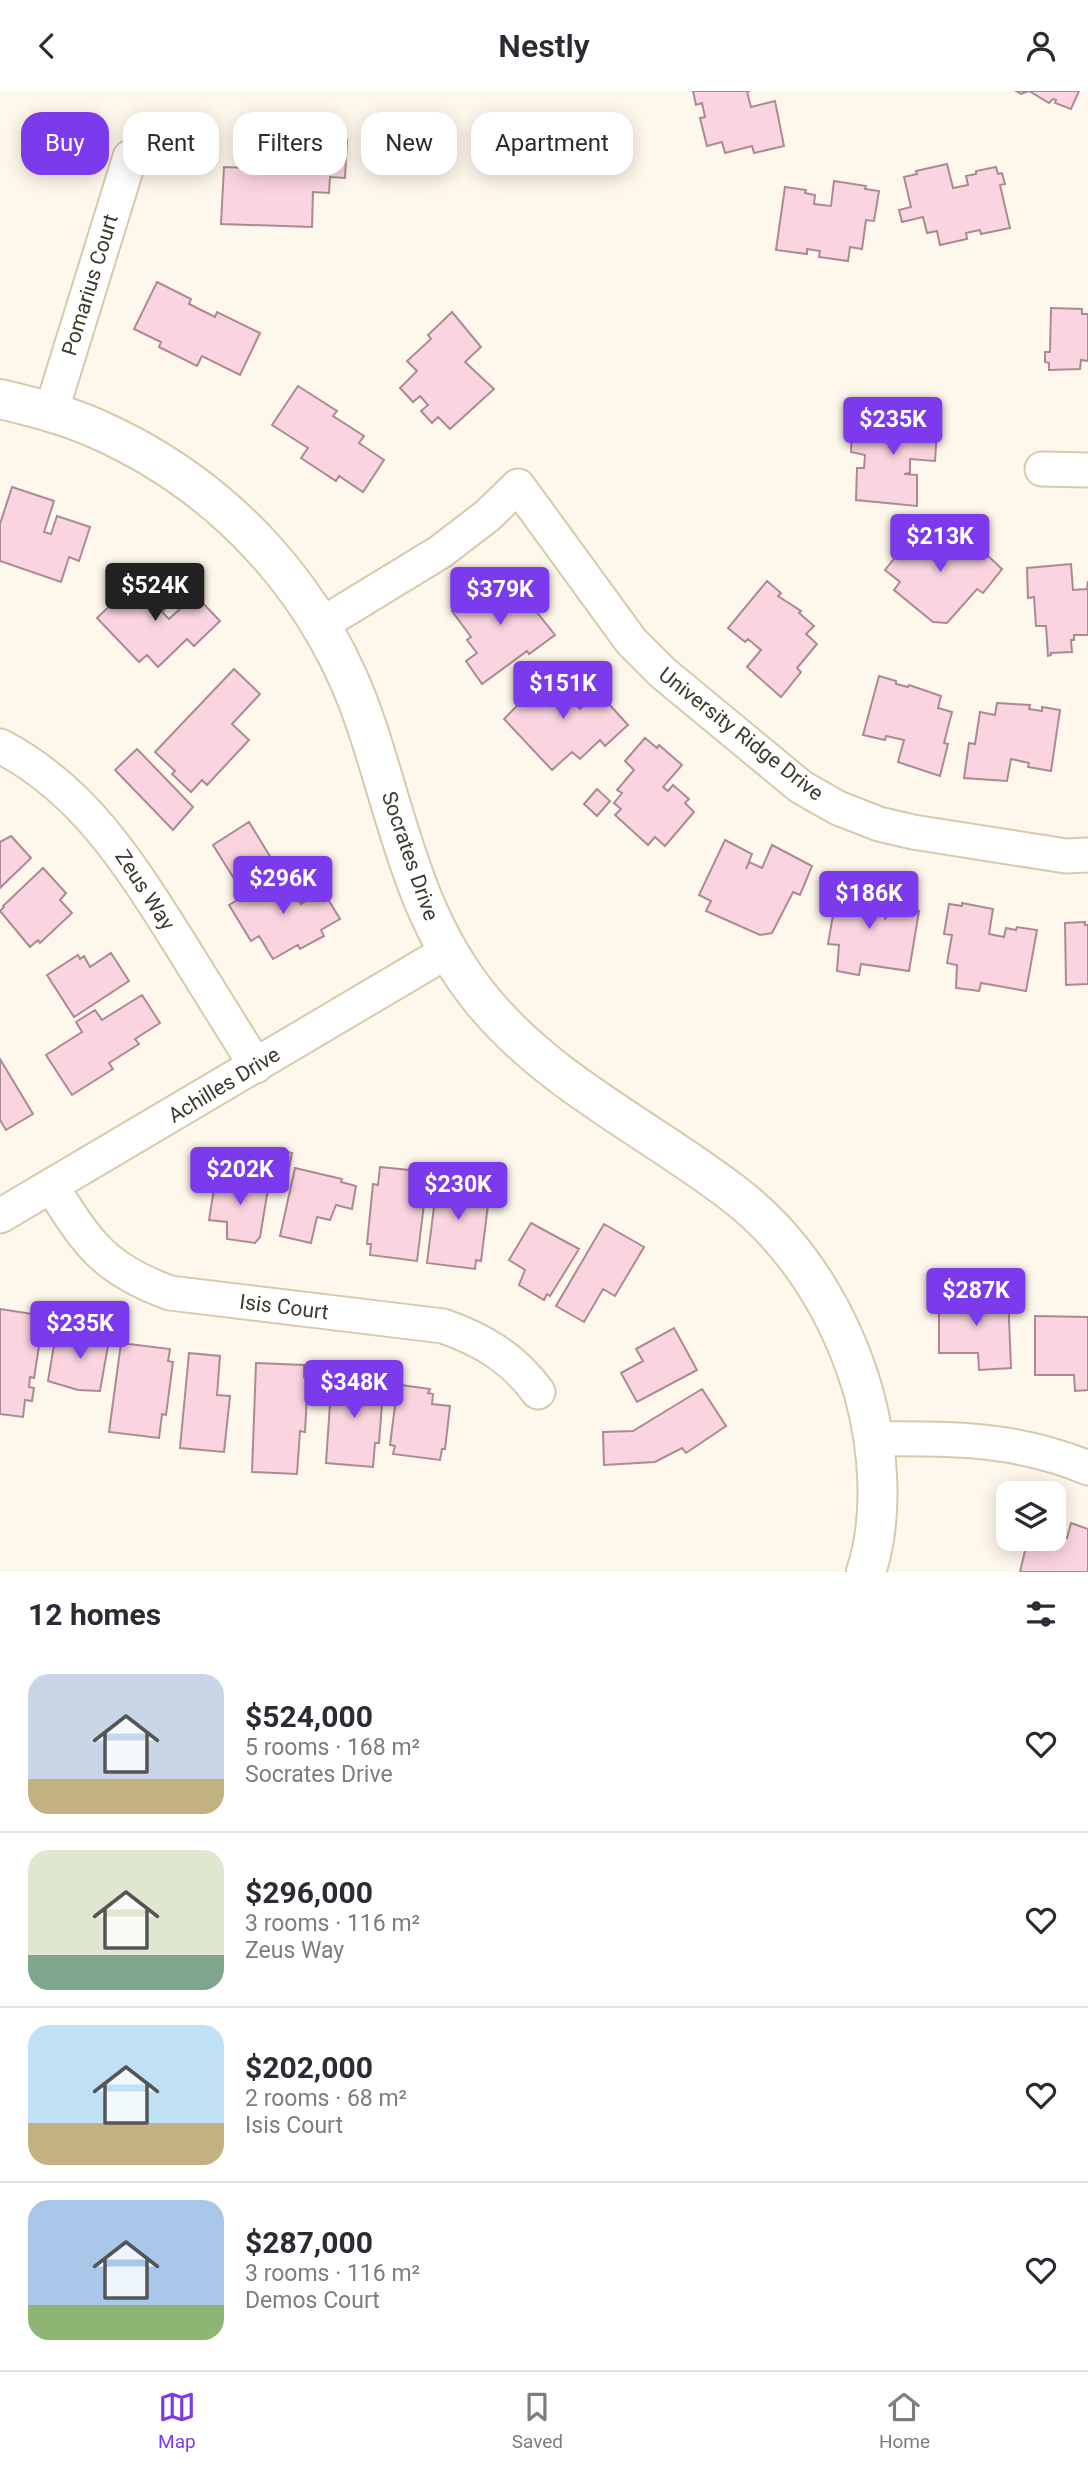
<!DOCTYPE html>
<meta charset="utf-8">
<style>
:root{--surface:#fff;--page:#f7f7f7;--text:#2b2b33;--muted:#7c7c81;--line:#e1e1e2;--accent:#7c3aed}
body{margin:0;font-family:Roboto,sans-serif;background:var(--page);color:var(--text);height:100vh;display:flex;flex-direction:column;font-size:26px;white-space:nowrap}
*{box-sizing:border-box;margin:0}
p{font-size:23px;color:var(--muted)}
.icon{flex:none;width:38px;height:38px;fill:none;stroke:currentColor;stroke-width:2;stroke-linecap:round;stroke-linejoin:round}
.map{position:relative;height:1481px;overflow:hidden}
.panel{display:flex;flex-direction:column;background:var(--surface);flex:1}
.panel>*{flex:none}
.hud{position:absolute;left:21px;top:21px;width:700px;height:63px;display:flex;gap:14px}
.controls{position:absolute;left:996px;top:1390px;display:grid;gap:14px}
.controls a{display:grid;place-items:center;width:70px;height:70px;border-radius:14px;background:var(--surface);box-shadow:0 4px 18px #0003;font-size:35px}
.price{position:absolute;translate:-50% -60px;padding:0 16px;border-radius:7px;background:var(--accent);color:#fff;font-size:23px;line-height:46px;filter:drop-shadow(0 2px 4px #0008)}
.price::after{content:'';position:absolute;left:50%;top:42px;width:21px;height:16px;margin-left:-10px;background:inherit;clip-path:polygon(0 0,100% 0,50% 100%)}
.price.current{background:#222;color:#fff}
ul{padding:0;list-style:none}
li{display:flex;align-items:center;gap:21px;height:175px;padding:0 28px}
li+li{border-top:2px solid var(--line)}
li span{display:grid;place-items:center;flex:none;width:196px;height:140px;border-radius:21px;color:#555}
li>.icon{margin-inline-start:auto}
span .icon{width:84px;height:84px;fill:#fffc;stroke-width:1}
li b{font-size:30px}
h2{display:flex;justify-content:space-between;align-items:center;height:84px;padding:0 28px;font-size:30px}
.tag{padding:0 24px;border-radius:21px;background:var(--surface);box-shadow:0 4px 18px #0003;font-size:24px;line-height:63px}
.tag.current{background:var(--accent);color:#fff}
header{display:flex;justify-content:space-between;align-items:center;height:91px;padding:0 28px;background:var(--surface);font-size:32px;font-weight:600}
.menu{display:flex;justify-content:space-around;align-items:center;height:98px;border-top:2px solid var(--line);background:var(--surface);font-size:19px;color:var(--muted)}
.menu a{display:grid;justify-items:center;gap:4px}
.menu .current{color:var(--accent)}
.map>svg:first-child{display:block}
.building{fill:#fad5e0;stroke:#ac8a95;stroke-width:2}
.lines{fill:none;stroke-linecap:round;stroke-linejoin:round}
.minor-casing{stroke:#d9c9ac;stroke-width:37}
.tertiary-casing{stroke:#d9c9ac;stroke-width:42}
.minor{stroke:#fff;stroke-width:33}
.tertiary{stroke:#fff;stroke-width:38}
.labels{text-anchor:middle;stroke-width:6;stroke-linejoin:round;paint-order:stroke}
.street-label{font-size:21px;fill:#403a2e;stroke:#fff}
</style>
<header><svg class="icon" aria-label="back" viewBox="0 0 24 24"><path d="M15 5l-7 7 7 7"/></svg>Nestly<svg class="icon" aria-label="person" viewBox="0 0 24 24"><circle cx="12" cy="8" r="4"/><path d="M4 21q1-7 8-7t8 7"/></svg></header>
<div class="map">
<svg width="1088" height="1481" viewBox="0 0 1088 1481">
<rect width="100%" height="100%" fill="#fef7eb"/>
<!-- building -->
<path class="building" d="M693,0H750L747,1L751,16L775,10L784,55L754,62L752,55L725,62L722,51L707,55L700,27L705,26L702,12L696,14Z
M1016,0H1079L1071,18L1055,12L1056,9L1053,8L1049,12L1029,0L1021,3Z
M305,47L347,49L345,87L330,86L329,102L313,101L312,136L221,133L224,76L304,79Z
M947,73L953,97L968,94L966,85L976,83V80L996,76L998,83L1002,82L1005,93L1000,94L1010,137L981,143L980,139L966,142L967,148L940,154L937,140L927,142L923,126L902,131L899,119L911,116L904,86L917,83L916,80Z
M834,90L866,95L865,98L879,100L874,130L866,129L862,158L850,156L848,170L819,166L820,160L807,158V163L776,159L785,96L806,99L805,102L815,104L814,113L831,115Z
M157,191L191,208L189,213L215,226L217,221L260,242L240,284L202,265L197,275L159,256L161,251L134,238Z
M1051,217L1082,218V223H1088V270L1081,269L1080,278L1049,279V272L1045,271V261H1050Z
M452,221L481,256L465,271L494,298L450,338L438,326L432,332L421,320L428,314L420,305L413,311L400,297L417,280L407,270L431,248L428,244Z
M298,295L337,320L333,325L364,345L359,352L384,369L363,401L339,385L336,390L301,367L308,357L272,334Z
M908,322L938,325L935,370L910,368V382L904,383L917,384V415L856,409L857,377H864L865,364L851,361L852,336H877L879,327L907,329Z
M12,396L54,410L44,441L51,443L57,425L90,436L79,470L69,466L61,491L0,470V433Z
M924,430L947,451L942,457L954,468L970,448L1002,478L983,502L977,498L947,532L933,531L894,499L900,491L885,479Z
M1071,473L1073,499L1087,498L1088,490V544H1074V549H1071L1072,561L1051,562V564L1048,565L1046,535H1036L1034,506L1028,507L1027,477Z
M503,481L505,484L508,483L517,496L513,499L520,509L510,514L513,519L527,509L555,544L529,563L527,560L482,593L466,570L477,562L467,549L471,546L452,520Z
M140,486L155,501L152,504L165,518L162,521L169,528L195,504L220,530L194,555L187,548L158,576L147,564L139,571L97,527Z
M767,490L781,502L778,505L801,520L799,522L814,535L806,543L817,553L797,577L801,581L781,606L747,576L761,559L748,548L745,551L728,537Z
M555,576L575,601L569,606L580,618L598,601L628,634L605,655L600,649L580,668L572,661L552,679L504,628Z
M234,578L260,603L232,633L249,649L207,694L202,689L191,701L172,683L175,680L155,661Z
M879,585L896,590V593L908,596L909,594L941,605L938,617L952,621L944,652L948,653L940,685L898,671L904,649L886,645L885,649L863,644Z
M997,612L1030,614L1029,618L1042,620V616L1060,619L1051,680L1028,676L1029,672L1011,668L1007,690L964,687L969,652L975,653L980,621L995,624Z
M645,647L657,657L659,654L682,674L663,696L668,700L673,694L689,708L685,712L694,721L665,755L655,746L648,754L615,724L621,718L614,712L622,702L617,699L634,679L625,670Z
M137,658L193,716L173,739L115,679Z
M597,698L610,710L597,725L584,713Z
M249,731L274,772L238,794L213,754Z
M11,745L31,767L0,797V751Z
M725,749L752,763L746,778L749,771L762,777L772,754L812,775L800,804L793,801L772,842L760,844L706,820L711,810L699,804Z
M43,777L66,802L60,809L72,822L40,852L38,849L30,856L0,820L4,816L3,815Z
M282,782L301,813L323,800L340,828L321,839L324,845L300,858L298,854L273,868L259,845L251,850L229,814Z
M831,793L875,797L871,823L885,825V829L889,817L919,820L909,880L861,873L859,884L837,880L839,854L828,853L833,824L826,823Z
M962,812L993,818L989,843L1004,846L1006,837L1016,839L1017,836L1037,839L1026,900L981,892L979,900L956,897L957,874L947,872L952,844L944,843L949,813L962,815Z
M1085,831V834H1088V893L1066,894L1065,832Z
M111,862L129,890L74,926L47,884L78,864L80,868L84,865L90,876Z
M142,904L160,932L135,948L139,953L109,972L113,978L72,1004L46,964L82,941L76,931L95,919L102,929Z
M0,968L33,1023L6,1039L0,1029Z
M277,1059L292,1062L288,1083L272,1080Z
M380,1076L428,1081L417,1170L370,1164L371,1153H367L373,1093L378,1094Z
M295,1077L342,1088L341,1091L356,1095L352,1118L336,1114L330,1129L317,1126L311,1152L280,1145Z
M438,1084L486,1089L483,1113L488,1114L481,1170L476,1169L475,1178L427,1172Z
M216,1086L235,1089V1086L269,1092L260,1146L255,1152L227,1148V1131L209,1129Z
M531,1132L579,1158L550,1205L547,1203L544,1209L519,1194L525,1179L509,1169Z
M604,1133L644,1156L615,1205L603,1198L584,1231L556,1215Z
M939,1203L1008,1204L1011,1277L979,1279L978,1262H939Z
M0,1218L39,1224L37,1235L42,1236L34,1287L30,1286L29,1296L34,1297L32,1310L25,1309L23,1326L0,1323Z
M1035,1225L1088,1226V1299L1075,1300L1074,1284H1035Z
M77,1237L106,1242L105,1248L109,1249L100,1300L78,1299L48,1290L55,1248L73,1251Z
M674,1237L697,1279L637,1311L621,1282L643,1270L636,1258Z
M121,1252L170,1258L168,1270L173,1271L166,1324L162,1323L159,1347L109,1341Z
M189,1262L220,1265L217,1304L230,1305L224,1361L180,1357Z
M256,1272L304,1274V1286H308L305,1341L300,1340L297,1383L252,1381Z
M332,1283L384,1287L379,1352H375L373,1376L326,1372Z
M401,1294L430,1298L428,1302L433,1303L432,1313L450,1315L445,1358H442L440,1369L393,1363L395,1355L390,1354L397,1299L401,1300Z
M702,1298L726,1335L686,1362L682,1357L655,1371L604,1374L603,1341L633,1340Z
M1071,1432L1088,1438V1481H1020L1028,1447H1054V1443L1067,1447Z"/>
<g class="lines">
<!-- minor casing -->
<g class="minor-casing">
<path id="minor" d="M51,321L130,66
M1042,378L1088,379
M322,533L440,461L487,425L518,395L631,550L663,582L801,696L838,717L879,733L913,741L1066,765L1088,764
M0,655C83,698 129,772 177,848C203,890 230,933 256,975
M52,1096C88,1153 104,1178 170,1202L443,1235C483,1249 513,1267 538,1301
M0,1125L448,860
M873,1348C949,1347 1017,1347 1088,1377"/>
</g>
<!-- tertiary casing -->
<g class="tertiary-casing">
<path id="tertiary" d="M0,308C33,316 66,324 97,338C226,395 323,502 367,636C399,732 415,827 481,908C549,992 650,1038 734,1103C799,1153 842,1226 864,1303C879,1358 884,1426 866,1481"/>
</g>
<!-- minor -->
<use href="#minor" class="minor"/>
<!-- tertiary -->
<use href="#tertiary" class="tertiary"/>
</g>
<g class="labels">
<!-- street labels -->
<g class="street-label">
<text transform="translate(90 194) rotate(-73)" y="7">Pomarius Court</text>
<text transform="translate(741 643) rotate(38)" y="7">University Ridge Drive</text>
<text transform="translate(410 765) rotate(71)" y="7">Socrates Drive</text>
<text transform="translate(145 799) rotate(57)" y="7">Zeus Way</text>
<text transform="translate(224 994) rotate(-31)" y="7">Achilles Drive</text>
<text transform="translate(284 1216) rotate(7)" y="7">Isis Court</text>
</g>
</g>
</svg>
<div class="controls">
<a><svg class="icon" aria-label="layers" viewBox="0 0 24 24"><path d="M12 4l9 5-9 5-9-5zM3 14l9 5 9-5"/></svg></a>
</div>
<b class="price" style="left:893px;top:366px">$235K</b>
<b class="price" style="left:940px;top:483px">$213K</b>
<b class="price current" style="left:155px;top:532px">$524K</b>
<b class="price" style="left:500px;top:536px">$379K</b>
<b class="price" style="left:563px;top:630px">$151K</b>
<b class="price" style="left:283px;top:825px">$296K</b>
<b class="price" style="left:869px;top:840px">$186K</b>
<b class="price" style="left:240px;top:1116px">$202K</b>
<b class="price" style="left:458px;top:1131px">$230K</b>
<b class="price" style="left:976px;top:1237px">$287K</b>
<b class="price" style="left:80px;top:1270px">$235K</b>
<b class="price" style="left:354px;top:1329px">$348K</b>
<div class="hud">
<a class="tag current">Buy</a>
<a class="tag">Rent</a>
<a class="tag">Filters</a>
<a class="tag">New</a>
<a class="tag">Apartment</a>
</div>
</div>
<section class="panel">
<h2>12 homes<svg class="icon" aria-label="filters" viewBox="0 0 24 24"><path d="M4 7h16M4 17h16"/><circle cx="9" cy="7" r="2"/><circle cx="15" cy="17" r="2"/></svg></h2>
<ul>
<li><span style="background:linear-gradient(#c9d6e8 75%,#c2b280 0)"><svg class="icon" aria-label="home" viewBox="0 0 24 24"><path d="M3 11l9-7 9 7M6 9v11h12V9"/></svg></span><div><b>$524,000</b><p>5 rooms · 168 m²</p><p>Socrates Drive</p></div><svg class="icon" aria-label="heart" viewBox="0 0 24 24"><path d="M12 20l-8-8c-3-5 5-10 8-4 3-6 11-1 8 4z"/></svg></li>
<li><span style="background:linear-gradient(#dfe7d0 75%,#7fa58c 0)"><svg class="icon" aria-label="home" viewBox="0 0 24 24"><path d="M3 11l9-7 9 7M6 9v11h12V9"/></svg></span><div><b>$296,000</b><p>3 rooms · 116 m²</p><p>Zeus Way</p></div><svg class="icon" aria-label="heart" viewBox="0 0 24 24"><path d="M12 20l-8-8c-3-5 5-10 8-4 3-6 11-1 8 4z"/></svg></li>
<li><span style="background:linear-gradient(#bfe0f5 70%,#c2b280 0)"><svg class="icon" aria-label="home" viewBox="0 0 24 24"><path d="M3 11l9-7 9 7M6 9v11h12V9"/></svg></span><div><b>$202,000</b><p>2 rooms · 68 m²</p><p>Isis Court</p></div><svg class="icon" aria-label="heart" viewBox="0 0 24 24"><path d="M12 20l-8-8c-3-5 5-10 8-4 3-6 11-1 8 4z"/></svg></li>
<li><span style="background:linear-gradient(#a9c7e8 75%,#8fb573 0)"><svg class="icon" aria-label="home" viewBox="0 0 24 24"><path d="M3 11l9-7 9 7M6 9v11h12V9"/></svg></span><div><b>$287,000</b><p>3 rooms · 116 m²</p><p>Demos Court</p></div><svg class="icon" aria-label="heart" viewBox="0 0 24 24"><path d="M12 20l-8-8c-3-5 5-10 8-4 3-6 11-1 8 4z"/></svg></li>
</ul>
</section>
<nav class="menu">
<a class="current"><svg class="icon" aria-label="map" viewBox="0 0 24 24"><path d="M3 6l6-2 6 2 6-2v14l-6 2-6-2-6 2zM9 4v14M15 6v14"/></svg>Map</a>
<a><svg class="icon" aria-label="saved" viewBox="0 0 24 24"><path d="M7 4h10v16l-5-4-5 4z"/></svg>Saved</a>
<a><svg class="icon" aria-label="home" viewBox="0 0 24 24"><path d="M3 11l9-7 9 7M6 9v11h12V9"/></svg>Home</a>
</nav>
